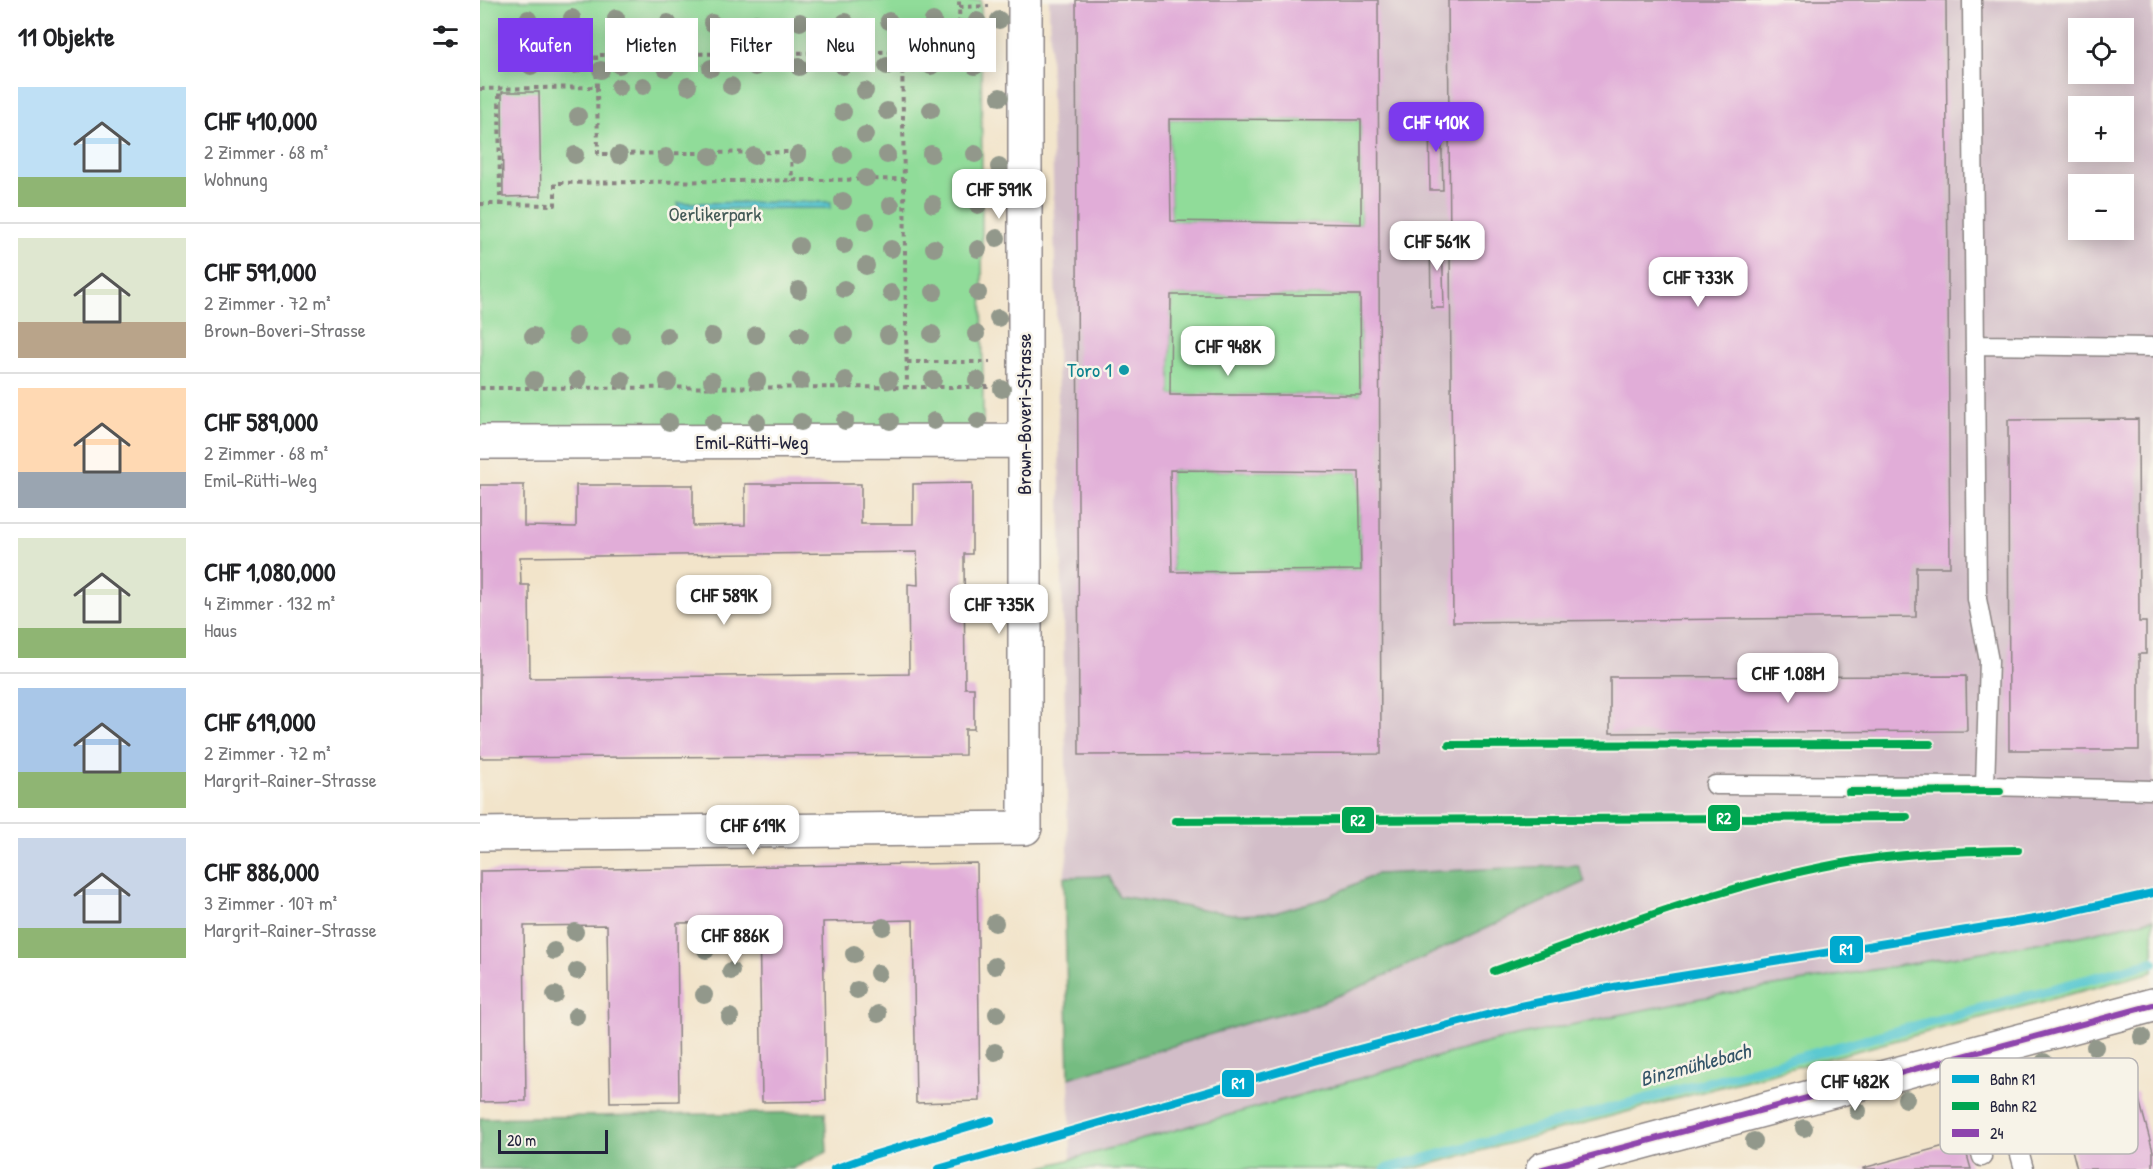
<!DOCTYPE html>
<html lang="de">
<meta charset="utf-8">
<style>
:root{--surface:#fff;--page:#f6f6f6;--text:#202124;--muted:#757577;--line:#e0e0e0;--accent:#7c3aed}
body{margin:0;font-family:"Patrick Hand",sans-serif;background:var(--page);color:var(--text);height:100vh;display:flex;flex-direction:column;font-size:22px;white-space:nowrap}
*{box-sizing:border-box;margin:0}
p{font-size:20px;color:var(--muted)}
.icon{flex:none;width:33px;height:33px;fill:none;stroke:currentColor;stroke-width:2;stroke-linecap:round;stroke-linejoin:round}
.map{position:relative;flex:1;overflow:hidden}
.drawer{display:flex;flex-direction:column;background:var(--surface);width:480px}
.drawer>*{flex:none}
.hud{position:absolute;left:18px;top:18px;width:570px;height:54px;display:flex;gap:12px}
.controls{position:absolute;left:1588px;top:18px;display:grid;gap:12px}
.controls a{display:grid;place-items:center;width:66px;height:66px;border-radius:0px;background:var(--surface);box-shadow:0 3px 15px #0003;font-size:30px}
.scale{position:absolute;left:18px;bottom:15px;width:110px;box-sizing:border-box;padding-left:6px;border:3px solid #22223b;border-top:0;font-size:16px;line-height:21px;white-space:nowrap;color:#22223b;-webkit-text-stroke:4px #f7f3e8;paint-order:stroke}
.price{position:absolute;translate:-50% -51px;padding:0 14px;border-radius:12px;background:#fff;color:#222;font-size:20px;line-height:39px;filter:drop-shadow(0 2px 3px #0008)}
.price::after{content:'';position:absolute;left:50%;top:36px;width:18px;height:14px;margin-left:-9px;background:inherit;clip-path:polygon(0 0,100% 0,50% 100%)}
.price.current{background:var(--accent);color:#fff}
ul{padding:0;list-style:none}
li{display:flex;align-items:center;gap:18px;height:150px;padding:0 18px}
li+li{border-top:2px solid var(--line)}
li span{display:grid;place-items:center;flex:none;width:168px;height:120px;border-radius:0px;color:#555}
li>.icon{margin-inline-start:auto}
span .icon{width:72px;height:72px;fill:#fffc;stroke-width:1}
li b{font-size:26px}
h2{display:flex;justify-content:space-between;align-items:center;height:72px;padding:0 18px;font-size:26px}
.chip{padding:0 21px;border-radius:0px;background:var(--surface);box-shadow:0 3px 15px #0003;font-size:21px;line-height:54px}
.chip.current{background:var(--accent);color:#fff}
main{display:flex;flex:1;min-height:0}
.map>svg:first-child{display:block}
.industrial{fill:#d2bdc8;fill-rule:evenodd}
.green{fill:#90dc99;stroke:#597f6a;stroke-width:1.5}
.forest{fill:#74bc81;stroke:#4b6f5e;stroke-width:1.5}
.water{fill:#5cc9d1;stroke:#3f7686;stroke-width:1.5}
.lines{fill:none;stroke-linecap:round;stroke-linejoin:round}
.stream{stroke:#5cc9d1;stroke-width:10}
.building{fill:#e1add8;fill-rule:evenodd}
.service-casing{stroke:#8a8382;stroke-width:21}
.minor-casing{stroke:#8a8382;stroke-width:36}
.path{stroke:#8a8382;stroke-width:4;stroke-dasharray:4.5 4.5;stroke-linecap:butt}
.service{stroke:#fff;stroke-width:18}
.minor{stroke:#fff;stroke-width:33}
.bus-1-casing{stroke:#f7f3e8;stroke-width:10}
.bus-1{stroke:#8e44ad;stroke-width:6}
.rail-1-casing{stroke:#f7f3e8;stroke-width:12}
.rail-2-casing{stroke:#f7f3e8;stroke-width:12}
.rail-1{stroke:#00a9ce;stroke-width:8}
.rail-2{stroke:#00a651;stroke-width:8}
.tree{fill:#92988b}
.culture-dot{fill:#0f9aa8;stroke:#f7f3e8;stroke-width:2}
.labels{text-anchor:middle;stroke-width:5;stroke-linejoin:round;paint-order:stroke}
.park-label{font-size:20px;fill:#435a57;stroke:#f7f3e8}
.culture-label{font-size:20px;fill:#0d838f;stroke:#f7f3e8;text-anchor:end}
.street-label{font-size:20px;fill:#22223b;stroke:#f7f3e8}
.water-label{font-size:21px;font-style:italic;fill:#335468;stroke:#f7f3e8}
.key{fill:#f7f3e8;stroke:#b7b4b4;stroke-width:1.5}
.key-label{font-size:16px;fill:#22223b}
.line-badge{stroke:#f7f3e8;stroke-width:2}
.badge-label{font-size:16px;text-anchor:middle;font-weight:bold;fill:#fff}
</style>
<main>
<section class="drawer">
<h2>11 Objekte<svg class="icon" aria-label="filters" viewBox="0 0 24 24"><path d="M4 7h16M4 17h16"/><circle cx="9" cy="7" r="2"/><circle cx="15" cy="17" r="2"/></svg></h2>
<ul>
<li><span style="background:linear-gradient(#bfe0f5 75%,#8fb573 0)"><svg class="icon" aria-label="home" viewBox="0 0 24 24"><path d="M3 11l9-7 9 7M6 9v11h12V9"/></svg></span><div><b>CHF 410,000</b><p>2 Zimmer · 68 m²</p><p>Wohnung</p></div></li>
<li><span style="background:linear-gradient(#dfe7d0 70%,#b9a48a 0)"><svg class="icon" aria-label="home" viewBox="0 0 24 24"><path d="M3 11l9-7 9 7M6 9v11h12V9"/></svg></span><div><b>CHF 591,000</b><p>2 Zimmer · 72 m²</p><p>Brown-Boveri-Strasse</p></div></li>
<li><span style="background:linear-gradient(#ffd9b3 70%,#9aa5b1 0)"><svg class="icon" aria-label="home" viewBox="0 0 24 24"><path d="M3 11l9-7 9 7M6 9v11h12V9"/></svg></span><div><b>CHF 589,000</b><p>2 Zimmer · 68 m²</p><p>Emil-Rütti-Weg</p></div></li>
<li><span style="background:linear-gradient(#dfe7d0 75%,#8fb573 0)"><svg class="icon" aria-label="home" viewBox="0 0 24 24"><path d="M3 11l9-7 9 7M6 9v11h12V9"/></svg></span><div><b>CHF 1,080,000</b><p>4 Zimmer · 132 m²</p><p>Haus</p></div></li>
<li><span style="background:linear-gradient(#a9c7e8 70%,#8fb573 0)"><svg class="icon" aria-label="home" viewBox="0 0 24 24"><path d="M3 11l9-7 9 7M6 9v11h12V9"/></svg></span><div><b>CHF 619,000</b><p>2 Zimmer · 72 m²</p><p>Margrit-Rainer-Strasse</p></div></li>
<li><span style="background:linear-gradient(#c9d6e8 75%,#8fb573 0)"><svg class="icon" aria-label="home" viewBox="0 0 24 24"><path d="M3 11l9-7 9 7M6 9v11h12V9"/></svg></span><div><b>CHF 886,000</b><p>3 Zimmer · 107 m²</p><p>Margrit-Rainer-Strasse</p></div></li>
</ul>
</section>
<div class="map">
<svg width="1673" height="1169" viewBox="0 0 1673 1169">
<rect width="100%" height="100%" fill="#f7f3e8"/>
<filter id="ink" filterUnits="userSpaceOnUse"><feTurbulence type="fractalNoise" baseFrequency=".0167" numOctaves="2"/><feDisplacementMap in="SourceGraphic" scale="12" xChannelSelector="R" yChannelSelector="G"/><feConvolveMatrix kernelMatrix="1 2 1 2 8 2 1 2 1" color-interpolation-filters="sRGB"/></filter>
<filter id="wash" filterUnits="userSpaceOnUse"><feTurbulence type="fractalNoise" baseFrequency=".008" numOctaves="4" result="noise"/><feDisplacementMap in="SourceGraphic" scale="24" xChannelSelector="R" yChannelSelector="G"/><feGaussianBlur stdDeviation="1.35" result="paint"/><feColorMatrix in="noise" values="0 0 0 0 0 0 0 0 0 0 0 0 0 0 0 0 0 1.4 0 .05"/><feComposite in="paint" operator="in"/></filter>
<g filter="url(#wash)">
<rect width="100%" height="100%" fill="#f2e4ca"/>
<!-- industrial -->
<path class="industrial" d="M569,0H1673V919L1600,936L1221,998L1014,1041L591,1159L584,877L588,850ZM1599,28H1644V74H1599ZM1599,106H1644V152H1599ZM1599,184H1644V230H1599Z"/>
<!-- green -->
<path class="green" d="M0,0H501L503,428L0,430Z
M689,119L881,120V224L691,221Z
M691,295H880L881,395H690Z
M690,470L879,472L881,570L692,572Z
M1673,919V972L932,1169H556L1014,1041L1221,998L1600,936Z"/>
<!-- forest -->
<path class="forest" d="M1098,865L1105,882L889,983L832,1006L777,1020L589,1078L584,877L629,876L639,896L759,915L794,913L843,899L897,874Z
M345,1112L347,1152L312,1169H0V1118Z"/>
<!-- water -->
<path class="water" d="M351,202L350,208L199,209L198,203Z"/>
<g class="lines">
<!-- stream -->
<path class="stream" d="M906,1169L1673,962"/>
</g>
<g id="blocks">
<!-- building -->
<path class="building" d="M596,0H898L901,754L599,755ZM689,119L881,120V224L691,221ZM691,295H880L881,395H690ZM690,470L879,472L881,570L692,572Z
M968,0H1466L1470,567H1436V617L973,622Z
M22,92H59L61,196L23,197Z
M949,116H961L963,190H950Z
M962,235L964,308H951L950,236Z
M1658,419L1659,622H1666V654H1659V750H1529L1528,420Z
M492,483V554H484L485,688H494V729H485V755L0,758V485H44V526L96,527V485H213V526L265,525V484H381V524H433V484ZM437,552L438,585L428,584L429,674L50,678L49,585H41L40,557Z
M1486,676L1487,731L1130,733V677Z
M497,863L500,1101L436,1103L433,920L343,922L346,1101L282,1102L279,922L197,923L199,1101L130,1102L127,925L44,926L46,1101L0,1102V871Z
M1657,1092L1673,1151V1169H1597L1582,1111Z
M1483,1141L1491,1169H1383V1168Z"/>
</g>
</g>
<g filter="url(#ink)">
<use href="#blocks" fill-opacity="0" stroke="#8a8382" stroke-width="1.5"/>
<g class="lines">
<!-- service casing -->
<g class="service-casing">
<path id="service" d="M1495,345L1673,347
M1235,785L1505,786L1509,661L1497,599L1492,0
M1505,786L1673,790
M1511,1049L1544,1169
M1475,1059L1502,1157"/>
</g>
<!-- minor casing -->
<g class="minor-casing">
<path id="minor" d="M0,442L544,441
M0,834L545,828V0
M1063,1169L1673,1005"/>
</g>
<!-- path -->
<path class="path" d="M479,7L509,6
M480,29H510
M480,51L510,52
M422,52L427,387
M117,87L116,55L480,51L479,0
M0,89L117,87L118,154L311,152L312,182
M0,204H20L19,89
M20,204L75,205V183L423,179
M427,362H510
M0,388L509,387"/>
<!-- service -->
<use href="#service" class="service"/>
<!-- minor -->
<use href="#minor" class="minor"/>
<!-- bus-1 casing -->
<g class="bus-1-casing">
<path id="bus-1" d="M1063,1169L1673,1005"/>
</g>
<!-- bus-1 -->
<use href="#bus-1" class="bus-1"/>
<!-- rail-1 casing -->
<g class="rail-1-casing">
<path id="rail-1" d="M354,1169L393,1155L511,1120
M458,1169L849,1057L1040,1006L1139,986L1561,918L1673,893"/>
</g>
<!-- rail-2 casing -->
<g class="rail-2-casing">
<path id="rail-2" d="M969,745L1450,744
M1369,792L1520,791
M695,821L1427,817
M1014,971C1126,931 1240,886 1357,864C1417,853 1478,851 1538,850"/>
</g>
<!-- rail-1 -->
<use href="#rail-1" class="rail-1"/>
<!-- rail-2 -->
<use href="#rail-2" class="rail-2"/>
</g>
<!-- trees -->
<g class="tree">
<circle cx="92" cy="18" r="9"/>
<circle cx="136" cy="18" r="9"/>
<circle cx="48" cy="19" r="9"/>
<circle cx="519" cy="20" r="9"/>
<circle cx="409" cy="21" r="9"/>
<circle cx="453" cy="21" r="9"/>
<circle cx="497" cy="21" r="9"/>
<circle cx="320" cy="22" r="9"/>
<circle cx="365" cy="22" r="9"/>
<circle cx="188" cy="23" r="9"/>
<circle cx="232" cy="23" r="9"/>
<circle cx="276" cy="23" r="9"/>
<circle cx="385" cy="47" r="9"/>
<circle cx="95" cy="65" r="9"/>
<circle cx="139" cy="65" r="9"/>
<circle cx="51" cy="66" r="9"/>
<circle cx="363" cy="66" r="9"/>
<circle cx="407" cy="66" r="9"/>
<circle cx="451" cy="66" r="9"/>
<circle cx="495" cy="66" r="9"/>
<circle cx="275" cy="67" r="9"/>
<circle cx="319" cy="67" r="9"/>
<circle cx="186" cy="68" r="9"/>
<circle cx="231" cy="68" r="9"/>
<circle cx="121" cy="70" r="9"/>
<circle cx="163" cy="86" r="9"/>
<circle cx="208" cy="86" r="9"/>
<circle cx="251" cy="86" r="9"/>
<circle cx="139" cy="87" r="9"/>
<circle cx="385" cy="91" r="9"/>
<circle cx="520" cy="97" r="9"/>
<circle cx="451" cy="110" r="9"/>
<circle cx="407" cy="111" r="9"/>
<circle cx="363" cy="112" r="9"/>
<circle cx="98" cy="116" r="9"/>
<circle cx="385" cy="135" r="9"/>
<circle cx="451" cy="154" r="9"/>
<circle cx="495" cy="154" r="9"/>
<circle cx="95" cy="155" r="9"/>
<circle cx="139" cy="155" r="9"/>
<circle cx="318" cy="155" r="9"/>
<circle cx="363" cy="155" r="9"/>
<circle cx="407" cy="155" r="9"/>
<circle cx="230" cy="156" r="9"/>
<circle cx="274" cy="156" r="9"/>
<circle cx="186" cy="157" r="9"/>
<circle cx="519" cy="167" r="9"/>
<circle cx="386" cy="178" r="9"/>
<circle cx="363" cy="201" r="9"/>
<circle cx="453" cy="204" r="9"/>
<circle cx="411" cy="205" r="9"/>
<circle cx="498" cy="205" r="9"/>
<circle cx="386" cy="222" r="9"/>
<circle cx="517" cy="238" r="9"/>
<circle cx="364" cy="245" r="9"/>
<circle cx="319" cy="246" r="9"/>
<circle cx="454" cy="248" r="9"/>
<circle cx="411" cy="249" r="9"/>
<circle cx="498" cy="249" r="9"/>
<circle cx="386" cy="266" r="9"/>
<circle cx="364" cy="289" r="9"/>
<circle cx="319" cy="290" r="9"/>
<circle cx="454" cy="292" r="9"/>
<circle cx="411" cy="293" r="9"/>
<circle cx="498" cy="293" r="9"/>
<circle cx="518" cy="318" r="9"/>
<circle cx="452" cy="334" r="9"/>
<circle cx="496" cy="334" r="9"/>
<circle cx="141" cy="335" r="9"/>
<circle cx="276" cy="335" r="9"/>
<circle cx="320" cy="335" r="9"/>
<circle cx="364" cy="335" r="9"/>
<circle cx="408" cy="335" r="9"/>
<circle cx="53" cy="336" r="9"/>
<circle cx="97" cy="336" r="9"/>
<circle cx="187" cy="336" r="9"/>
<circle cx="232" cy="336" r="9"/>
<circle cx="54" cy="380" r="9"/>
<circle cx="98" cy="380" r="9"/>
<circle cx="142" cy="380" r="9"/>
<circle cx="365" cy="380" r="9"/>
<circle cx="409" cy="380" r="9"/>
<circle cx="453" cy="380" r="9"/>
<circle cx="497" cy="380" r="9"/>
<circle cx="232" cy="381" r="9"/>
<circle cx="277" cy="381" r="9"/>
<circle cx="321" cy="381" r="9"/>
<circle cx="188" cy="382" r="9"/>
<circle cx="522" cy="389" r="9"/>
<circle cx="365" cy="421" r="9"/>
<circle cx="410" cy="421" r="9"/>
<circle cx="454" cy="421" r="9"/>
<circle cx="498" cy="421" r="9"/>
<circle cx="189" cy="422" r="9"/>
<circle cx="233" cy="422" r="9"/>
<circle cx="277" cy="422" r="9"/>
<circle cx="321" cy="422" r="9"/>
<circle cx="515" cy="923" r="9"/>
<circle cx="403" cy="927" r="9"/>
<circle cx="250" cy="929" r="9"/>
<circle cx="95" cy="932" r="9"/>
<circle cx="226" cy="950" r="9"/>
<circle cx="74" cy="951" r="9"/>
<circle cx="374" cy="954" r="9"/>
<circle cx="515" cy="966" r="9"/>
<circle cx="97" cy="971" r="9"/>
<circle cx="251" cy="971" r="9"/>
<circle cx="398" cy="973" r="9"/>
<circle cx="377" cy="990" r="9"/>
<circle cx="75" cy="995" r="9"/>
<circle cx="224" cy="995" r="9"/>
<circle cx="398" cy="1014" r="9"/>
<circle cx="517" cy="1014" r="9"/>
<circle cx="96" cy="1016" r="9"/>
<circle cx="250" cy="1017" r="9"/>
<circle cx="1662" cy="1037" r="9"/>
<circle cx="1615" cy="1047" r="9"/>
<circle cx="515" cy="1052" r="9"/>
<circle cx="1564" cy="1062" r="9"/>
<circle cx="1426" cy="1099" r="9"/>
<circle cx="1378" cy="1111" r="9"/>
<circle cx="1324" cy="1128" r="9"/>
<circle cx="1274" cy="1141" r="9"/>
</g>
</g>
<!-- markers -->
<circle class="culture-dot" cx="644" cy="370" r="6"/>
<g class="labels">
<!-- park labels -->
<g class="park-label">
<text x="235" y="221">Oerlikerpark</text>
</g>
<!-- culture labels -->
<g class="culture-label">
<text x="632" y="377">Toro 1</text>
</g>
<!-- street labels -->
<g class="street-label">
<text transform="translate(544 414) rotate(-90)" y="7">Brown-Boveri-Strasse</text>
<text x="272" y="449">Emil-Rütti-Weg</text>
</g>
<!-- water labels -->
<g class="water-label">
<text transform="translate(1215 1065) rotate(-15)" y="7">Binzmühlebach</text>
</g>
</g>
<!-- legend -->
<rect x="1460" y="1058" width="198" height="96" rx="9" class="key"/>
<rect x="1472" y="1075" width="27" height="8" fill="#00a9ce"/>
<rect x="1472" y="1102" width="27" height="8" fill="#00a651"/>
<rect x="1472" y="1129" width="27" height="8" fill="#8e44ad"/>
<g class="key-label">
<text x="1510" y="1085">Bahn R1</text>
<text x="1510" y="1112">Bahn R2</text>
<text x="1510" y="1139">24</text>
</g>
<g class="line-badge">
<rect x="1227" y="804" width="34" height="28" rx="6" fill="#00a651"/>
<rect x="861" y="806" width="34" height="28" rx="6" fill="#00a651"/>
<rect x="1349" y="935" width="35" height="29" rx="6" fill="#00a9ce"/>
<rect x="741" y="1069" width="34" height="29" rx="6" fill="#00a9ce"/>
</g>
<g class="badge-label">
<text x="1244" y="824">R2</text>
<text x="878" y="826">R2</text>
<text x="1366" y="955">R1</text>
<text x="758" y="1089">R1</text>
</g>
</svg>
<div class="controls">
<a><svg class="icon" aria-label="locate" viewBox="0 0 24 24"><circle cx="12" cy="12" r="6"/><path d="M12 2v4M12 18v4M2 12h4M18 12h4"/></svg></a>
<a>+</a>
<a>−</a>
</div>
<div class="scale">20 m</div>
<b class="price current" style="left:956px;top:153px">CHF 410K</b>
<b class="price" style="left:519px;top:220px">CHF 591K</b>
<b class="price" style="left:957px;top:272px">CHF 561K</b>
<b class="price" style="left:1218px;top:308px">CHF 733K</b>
<b class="price" style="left:748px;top:377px">CHF 948K</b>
<b class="price" style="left:244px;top:626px">CHF 589K</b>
<b class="price" style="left:519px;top:635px">CHF 735K</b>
<b class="price" style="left:1308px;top:704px">CHF 1.08M</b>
<b class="price" style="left:273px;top:856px">CHF 619K</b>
<b class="price" style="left:255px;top:966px">CHF 886K</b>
<b class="price" style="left:1375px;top:1112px">CHF 482K</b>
<div class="hud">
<a class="chip current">Kaufen</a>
<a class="chip">Mieten</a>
<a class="chip">Filter</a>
<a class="chip">Neu</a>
<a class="chip">Wohnung</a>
</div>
</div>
</main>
